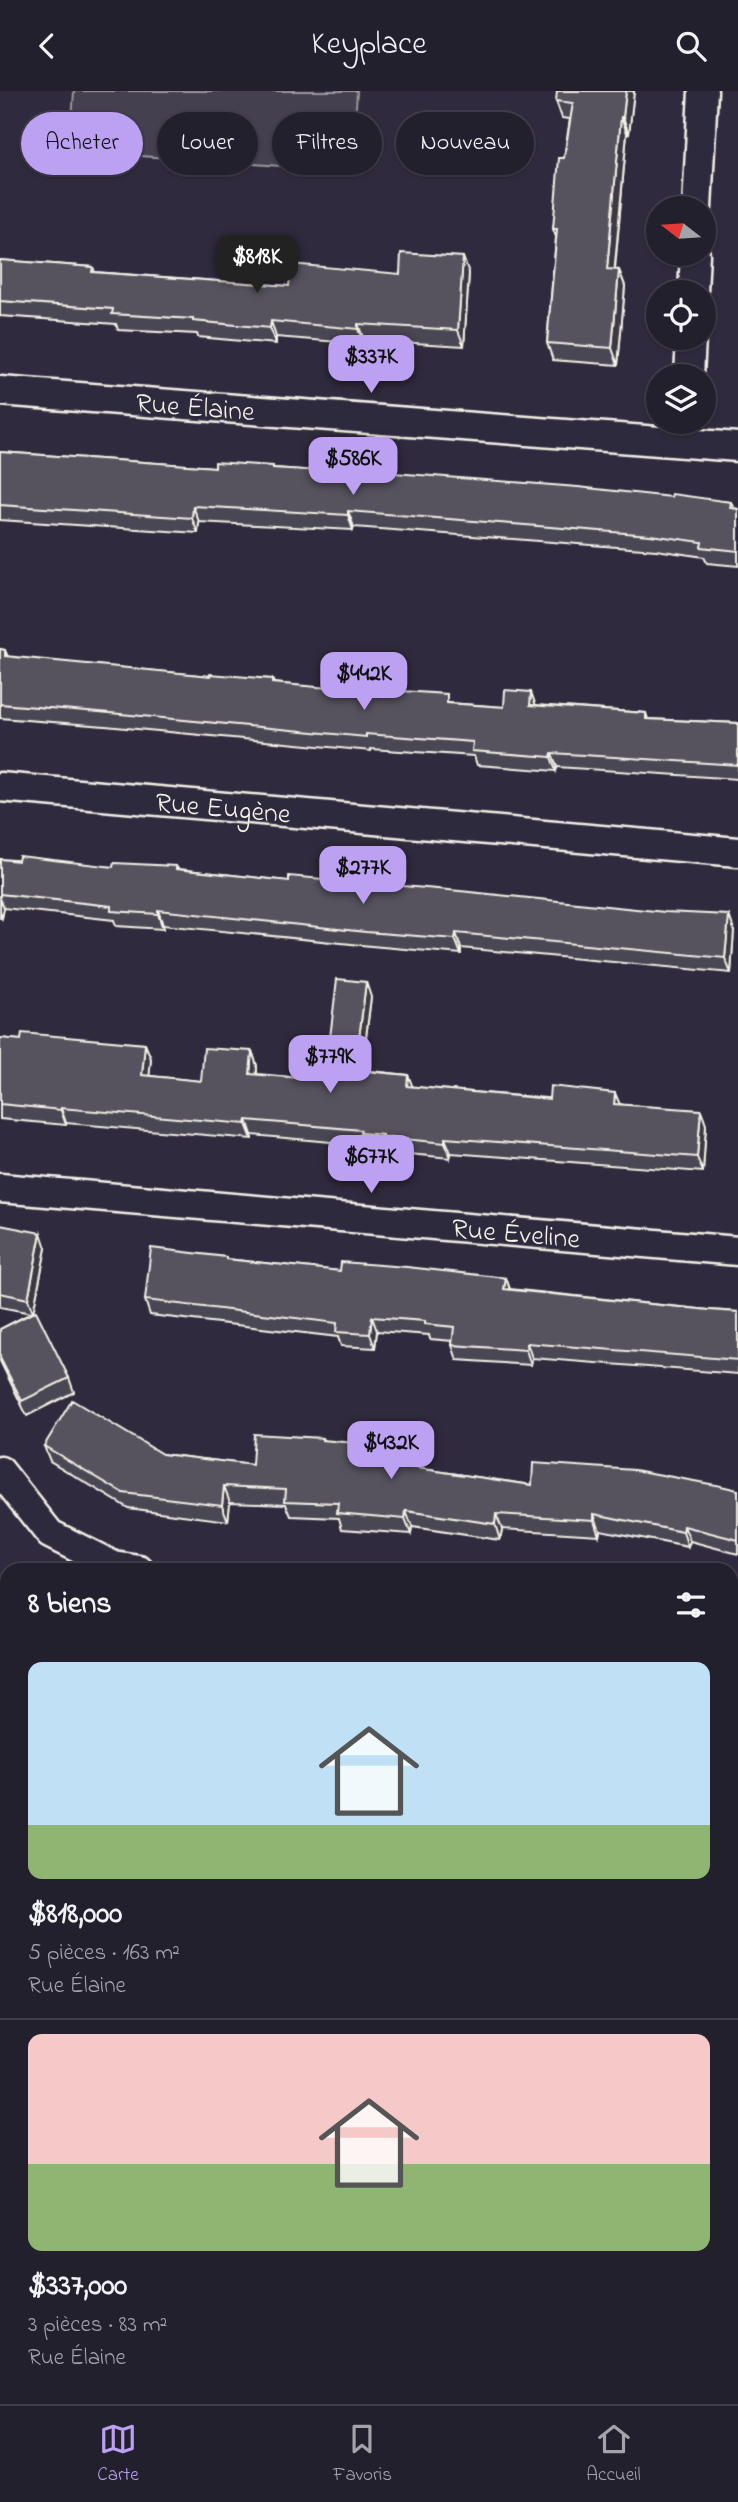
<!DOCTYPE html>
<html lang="fr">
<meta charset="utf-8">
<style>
:root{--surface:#23202e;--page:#2b2836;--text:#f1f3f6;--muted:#a3a3aa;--line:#403e4a;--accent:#bca0f2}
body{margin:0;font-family:"Indie Flower",sans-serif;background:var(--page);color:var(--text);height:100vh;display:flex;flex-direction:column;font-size:26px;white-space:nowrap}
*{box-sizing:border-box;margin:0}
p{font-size:23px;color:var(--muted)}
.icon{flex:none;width:38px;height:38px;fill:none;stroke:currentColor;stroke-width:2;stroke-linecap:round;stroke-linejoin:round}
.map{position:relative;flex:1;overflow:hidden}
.sheet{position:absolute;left:0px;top:1472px;width:738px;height:842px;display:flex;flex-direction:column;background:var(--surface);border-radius:21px 21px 0 0;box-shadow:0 2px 5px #0004,0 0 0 2px var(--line)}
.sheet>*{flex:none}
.top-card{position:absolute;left:21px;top:21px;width:696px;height:63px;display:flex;gap:14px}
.needle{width:46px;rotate:287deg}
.fabs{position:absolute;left:646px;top:105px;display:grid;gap:14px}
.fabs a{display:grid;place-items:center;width:70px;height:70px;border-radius:50%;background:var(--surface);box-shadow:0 2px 5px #0004,0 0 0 2px var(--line);font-size:35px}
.price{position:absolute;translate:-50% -60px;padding:0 16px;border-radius:14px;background:var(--accent);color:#111;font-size:23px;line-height:46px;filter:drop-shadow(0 2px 4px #0008)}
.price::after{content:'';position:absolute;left:50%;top:42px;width:21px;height:16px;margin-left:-10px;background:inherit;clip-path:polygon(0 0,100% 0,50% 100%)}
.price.current{background:#222;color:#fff}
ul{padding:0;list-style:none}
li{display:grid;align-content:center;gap:14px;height:371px;padding:0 28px}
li+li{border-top:2px solid var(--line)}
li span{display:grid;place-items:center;height:217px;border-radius:14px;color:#555}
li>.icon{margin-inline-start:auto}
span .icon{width:126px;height:126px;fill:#fffc;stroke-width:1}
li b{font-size:30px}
h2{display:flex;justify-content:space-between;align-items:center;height:84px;padding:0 28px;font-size:30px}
.tag{padding:0 24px;border-radius:32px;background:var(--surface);box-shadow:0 2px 5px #0004,0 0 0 2px var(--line);font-size:24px;line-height:63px}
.tag.current{background:var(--accent);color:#111}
header{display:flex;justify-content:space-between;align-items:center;height:91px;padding:0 28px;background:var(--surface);font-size:32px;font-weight:600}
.tab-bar{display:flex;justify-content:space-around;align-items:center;height:98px;border-top:2px solid var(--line);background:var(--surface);font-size:19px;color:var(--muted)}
.tab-bar a{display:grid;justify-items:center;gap:4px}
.tab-bar .current{color:var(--accent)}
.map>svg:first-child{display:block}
.green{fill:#454050;stroke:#9c989c;stroke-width:2}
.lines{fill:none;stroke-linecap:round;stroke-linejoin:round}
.street-casing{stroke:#f4f1e8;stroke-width:33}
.street{stroke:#2f2a3d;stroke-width:28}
.wall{fill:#4a4752;stroke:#f4f1e8;stroke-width:2}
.shaded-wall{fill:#3c3942;stroke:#f4f1e8;stroke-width:2}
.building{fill:#56525f;stroke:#f4f1e8;stroke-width:2}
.labels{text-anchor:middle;stroke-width:5;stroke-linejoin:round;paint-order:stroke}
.street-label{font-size:28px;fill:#f4f1e8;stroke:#2f2a3d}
</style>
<header><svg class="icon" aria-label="back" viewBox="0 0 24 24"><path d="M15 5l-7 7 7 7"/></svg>Keyplace<svg class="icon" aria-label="search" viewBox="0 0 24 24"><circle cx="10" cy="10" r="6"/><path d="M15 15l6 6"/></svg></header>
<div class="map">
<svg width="738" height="2313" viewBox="0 0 738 2313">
<rect width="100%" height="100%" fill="#2f2a3d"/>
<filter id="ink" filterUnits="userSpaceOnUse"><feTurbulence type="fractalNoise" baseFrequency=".0143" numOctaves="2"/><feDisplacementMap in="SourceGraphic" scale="14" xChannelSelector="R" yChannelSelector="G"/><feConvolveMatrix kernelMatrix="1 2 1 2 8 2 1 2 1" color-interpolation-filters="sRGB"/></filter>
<g filter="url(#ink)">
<!-- green -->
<path class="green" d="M74,0H357L352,80L70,60Z"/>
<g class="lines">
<!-- street casing -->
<g class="street-casing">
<g id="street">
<path d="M697,117L703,0"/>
<path d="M693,201L695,163"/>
<path d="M689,285L691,247"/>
<path id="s1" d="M0,300L738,356"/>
<path id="s2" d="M0,696L738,761"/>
<path id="s3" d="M0,1097L738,1160"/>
<path d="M0,1380L50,1443L114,1475L139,1479"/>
<path d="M732,1545L738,1546"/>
<path d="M0,1893H7"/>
<path d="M732,1941H738"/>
<path d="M407,2306L501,2313"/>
<path d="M193,2313L216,2306"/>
</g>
</g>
<!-- street -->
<use href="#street" class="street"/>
</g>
<!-- wall -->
<path class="wall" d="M634,0L629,43L627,42L615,178L619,179L625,195L618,274L553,269L547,252L556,146L553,138L570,28L562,27L556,10Z
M0,169L93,176L95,181L289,195L400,183L469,182L464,255L364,249V253L276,246V253L198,246L197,243L118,239L116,233L0,225Z
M0,361L215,376L274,377L731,411L734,417L738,418V475L707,472L704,466L656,459L354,436L353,439L199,431L198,442L0,429Z
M0,558L5,559L8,566L210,585L272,588L274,592L450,612L504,616L536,614L646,622L648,628L738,632V688L557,676L556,680L477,674L474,665L371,658V660L105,635L0,627Z
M0,768L113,776L176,775L178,778L734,839L731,882L461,857V863L371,855L163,834V838L116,835L114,829L4,817L2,827H0Z
M371,906L362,979L408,984L412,996L620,1013L706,1034L703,1081L451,1062L450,1067L388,1061L387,1059L366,1057L365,1054L252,1044V1048L66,1032V1034L0,1028V947L21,949L145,953L151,968L149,985L201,990L252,960L257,975V983L325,989Z
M0,1134L46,1157L33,1221L69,1287L74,1301L27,1325L0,1270V1238L31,1222L0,1216Z
M227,1168L340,1180L506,1187L510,1198L709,1219L738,1221V1283L532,1267L531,1274L457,1269L452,1254L453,1250L430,1248L429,1244L377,1240L375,1257L341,1255L338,1246L150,1224L145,1209Z
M322,1347L323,1349L396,1370V1374L532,1394L738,1399V1463L690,1450L688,1456L600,1439L599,1444L502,1438L500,1449L412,1436L411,1443L342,1438L339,1427L291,1425L286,1413L230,1411L228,1430L128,1417L50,1370L44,1355L162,1363L252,1374Z
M0,1505L7,1508V1574L0,1571Z
M738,1697V1775L732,1770V1707Z
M0,1736H7V1801H0Z
M0,1974L7,1975V2024L5,2047H0Z
M738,2089V2123L733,2118L732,2113V2094Z
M661,2306H726L732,2313H666Z"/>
<!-- shaded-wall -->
<path class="shaded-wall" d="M626,0H634L629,43L623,26Z
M621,26L627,42L613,195L607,178Z
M463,166L469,182L464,255L458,239Z
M619,179L625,195L618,274L612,257Z
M271,230L276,246V253L270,237Z
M358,233L364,249V253L358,238Z
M193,415L199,431L198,442L192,427Z
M348,420L354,436L353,439L348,424Z
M531,601L536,615L530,614Z
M552,662L557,676L556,680L551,666Z
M0,807L4,817L2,827L0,821Z
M158,819L163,834V838L158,823Z
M729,824L734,839L731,882L725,867Z
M456,842L461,857V863L455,848Z
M366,891L371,906L360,994L355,979Z
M145,953L151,968L148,999L142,984Z
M252,960L257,975L256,998L250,983Z
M408,984L414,999L407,995Z
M615,1002L621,1016L614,1013Z
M61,1017L66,1032V1034L61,1019Z
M701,1019L706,1034L703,1081L697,1066Z
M247,1029L252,1044V1048L246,1033Z
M445,1047L451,1062L450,1067L445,1052Z
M41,1142L46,1157L33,1222L28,1208Z
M506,1187L511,1202L504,1198Z
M372,1226L377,1240L375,1257L370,1243Z
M527,1252L532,1267L531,1274L526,1259Z
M390,1355L396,1370L394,1389L389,1373Z
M224,1395L230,1411L228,1430L222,1414Z
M406,1420L412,1436L411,1443L405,1428Z
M496,1423L502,1438L500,1449L495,1433Z
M594,1423L600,1439L599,1444L594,1429Z
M684,1435L690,1450L688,1456L683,1441Z
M0,2008L6,2024L5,2047L0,2034Z
M22,2306H39L34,2313H17Z"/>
<!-- building -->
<path class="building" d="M557,0H626L623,26H621L607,178L619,179L612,257L547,252L557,138H553L559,67H564L573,12L556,10Z
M401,162L463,166L458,239L358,233V238L271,230L270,237L193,230V228L112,223L113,218L0,210V169L93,176L92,181L289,195L291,173L400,183Z
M0,361L215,376V371L273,375V377L368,383V380L578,396L671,406L672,403L731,411L730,417L738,418V460L701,456L702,451L650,444L348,420V424L193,415L192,427L0,414Z
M0,558L5,559V565L210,585V583L272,588V592L386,602V599L447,603V612L504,616L505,599L531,601L530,614L646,622V628L738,632V674L552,662L551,666L472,660L473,651L366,643V646L99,621L0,613Z
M19,765L113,776L114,772L176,775V778L289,790V785L460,800L665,821L729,824L725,867L456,842L455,848L366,841L158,819V823L111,820V815L0,803V768L18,770Z
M337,888L366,891L355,979L408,984L407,995L549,1008L550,995L615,1002L614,1013L701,1019L697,1066L445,1047V1052L382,1046V1044L360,1042L361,1039L247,1029L246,1033L61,1017V1019L0,1013V947L21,949L22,942L145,953L142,984L201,990L204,957L252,960L250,983L325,989Z
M0,1134L41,1142L28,1208L0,1202Z
M151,1157L226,1166V1168L340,1180L341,1171L407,1176L506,1187L504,1198L709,1219L738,1221V1269L527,1252L526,1259L452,1254L454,1236L425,1233V1230L372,1226L370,1243L336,1241L337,1232L145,1209Z
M36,1220L69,1287L22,1310L0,1267V1238Z
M72,1309L162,1363L252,1374L254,1343L322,1347V1349L390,1355L389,1373L532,1394L533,1372L635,1379L721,1395L738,1399V1449L684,1435L683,1441L594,1423V1429L496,1423L495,1433L406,1420L405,1428L337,1422L338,1412L285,1410L286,1398L224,1395L222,1414L123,1402L44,1355Z
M0,1505L7,1508V1563L0,1559Z
M738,1697V1764L732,1759V1707Z
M0,1736H7V1787H0Z
M0,1974L7,1975V2009L0,2008V2013Z
M738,2089V2112L732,2105V2094Z
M7,2251V2306H22L17,2313H0V2259Z
M668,2306H726L732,2313H673Z"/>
</g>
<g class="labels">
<!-- street labels -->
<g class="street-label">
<text dy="10" stroke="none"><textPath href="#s1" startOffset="196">Rue Élaine</textPath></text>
<text dy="10" stroke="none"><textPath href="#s2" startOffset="224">Rue Eugène</textPath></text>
<text dy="10" stroke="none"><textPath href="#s3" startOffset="518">Rue Éveline</textPath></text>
</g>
</g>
</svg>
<div class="fabs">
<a><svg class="needle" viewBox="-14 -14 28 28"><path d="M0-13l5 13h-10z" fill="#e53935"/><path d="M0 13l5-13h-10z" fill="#a3a3aa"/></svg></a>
<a><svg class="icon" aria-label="locate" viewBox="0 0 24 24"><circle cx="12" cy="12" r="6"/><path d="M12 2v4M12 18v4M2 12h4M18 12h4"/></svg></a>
<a><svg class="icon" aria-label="layers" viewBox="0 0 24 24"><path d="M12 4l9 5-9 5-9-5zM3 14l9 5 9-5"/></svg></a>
</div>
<b class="price current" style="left:257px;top:204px">$818K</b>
<b class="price" style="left:371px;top:304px">$337K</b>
<b class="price" style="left:353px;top:406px">$586K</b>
<b class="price" style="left:364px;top:621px">$442K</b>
<b class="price" style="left:363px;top:815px">$277K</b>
<b class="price" style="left:330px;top:1004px">$779K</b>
<b class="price" style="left:371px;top:1104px">$677K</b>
<b class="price" style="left:391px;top:1390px">$432K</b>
<div class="top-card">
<a class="tag current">Acheter</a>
<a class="tag">Louer</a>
<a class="tag">Filtres</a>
<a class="tag">Nouveau</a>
</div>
<section class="sheet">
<h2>8 biens<svg class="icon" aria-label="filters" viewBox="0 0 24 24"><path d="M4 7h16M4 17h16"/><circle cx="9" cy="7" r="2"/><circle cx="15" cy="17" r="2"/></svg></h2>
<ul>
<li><span style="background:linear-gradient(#bfe0f5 75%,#8fb573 0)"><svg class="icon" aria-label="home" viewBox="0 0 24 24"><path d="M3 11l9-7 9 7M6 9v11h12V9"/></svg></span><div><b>$818,000</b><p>5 pièces · 163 m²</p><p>Rue Élaine</p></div></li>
<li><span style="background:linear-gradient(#f6c9c9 60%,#8fb573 0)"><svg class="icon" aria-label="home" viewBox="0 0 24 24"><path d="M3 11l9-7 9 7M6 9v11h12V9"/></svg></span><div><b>$337,000</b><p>3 pièces · 83 m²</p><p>Rue Élaine</p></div></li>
</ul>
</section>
</div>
<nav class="tab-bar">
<a class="current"><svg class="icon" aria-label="map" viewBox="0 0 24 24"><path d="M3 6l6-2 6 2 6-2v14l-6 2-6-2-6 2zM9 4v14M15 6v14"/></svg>Carte</a>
<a><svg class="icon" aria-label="saved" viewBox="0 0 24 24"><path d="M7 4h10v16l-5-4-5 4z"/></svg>Favoris</a>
<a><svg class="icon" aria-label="home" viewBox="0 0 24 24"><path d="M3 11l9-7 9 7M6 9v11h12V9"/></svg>Accueil</a>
</nav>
